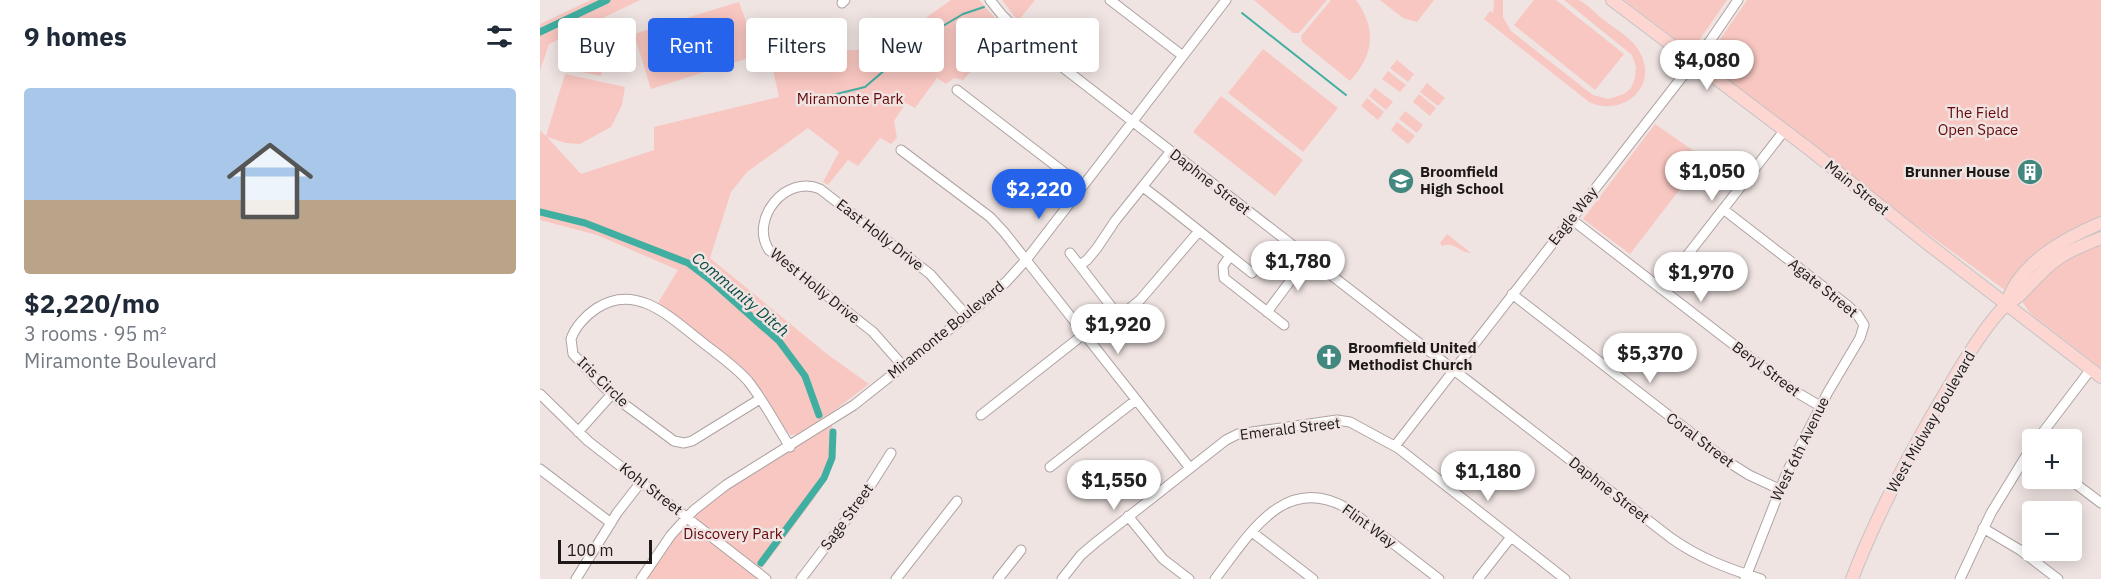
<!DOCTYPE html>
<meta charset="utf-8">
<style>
:root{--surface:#fff;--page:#f2f2f3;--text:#1f2937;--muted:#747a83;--accent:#2563eb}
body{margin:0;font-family:"IBM Plex Sans",sans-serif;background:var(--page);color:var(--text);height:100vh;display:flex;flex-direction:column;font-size:22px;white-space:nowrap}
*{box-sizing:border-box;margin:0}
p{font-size:20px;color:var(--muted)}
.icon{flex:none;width:33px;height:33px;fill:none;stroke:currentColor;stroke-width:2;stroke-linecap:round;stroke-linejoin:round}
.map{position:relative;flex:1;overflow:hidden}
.panel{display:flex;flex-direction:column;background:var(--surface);width:540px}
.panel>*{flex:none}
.guide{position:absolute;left:18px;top:18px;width:570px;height:54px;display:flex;gap:12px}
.controls{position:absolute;left:1482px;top:429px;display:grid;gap:12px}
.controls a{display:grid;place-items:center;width:60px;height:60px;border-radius:6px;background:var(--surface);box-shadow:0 3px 15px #0003;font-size:30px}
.scale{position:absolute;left:18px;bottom:15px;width:94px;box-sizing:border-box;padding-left:6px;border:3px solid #1d1918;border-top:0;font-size:16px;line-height:21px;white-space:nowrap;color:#1d1918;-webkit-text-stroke:4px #efe4e2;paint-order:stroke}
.price{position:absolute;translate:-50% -51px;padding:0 14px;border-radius:21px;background:#fff;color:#222;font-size:20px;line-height:39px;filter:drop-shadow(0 2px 3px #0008)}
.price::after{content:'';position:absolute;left:50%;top:36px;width:18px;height:14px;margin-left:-9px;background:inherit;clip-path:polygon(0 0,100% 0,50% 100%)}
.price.active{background:var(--accent);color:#fff}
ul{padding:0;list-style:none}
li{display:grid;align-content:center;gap:12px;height:318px;padding:0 24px}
li span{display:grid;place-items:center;height:186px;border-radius:6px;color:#555}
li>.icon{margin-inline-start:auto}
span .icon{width:108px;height:108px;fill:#fffc;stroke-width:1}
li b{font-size:26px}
h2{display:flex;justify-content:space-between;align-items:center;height:72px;padding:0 24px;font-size:26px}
.pill{padding:0 21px;border-radius:6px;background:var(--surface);box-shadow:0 3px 15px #0003;font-size:21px;line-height:54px}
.pill.active{background:var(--accent);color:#fff}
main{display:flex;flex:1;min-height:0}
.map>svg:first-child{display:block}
.green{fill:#f9c7c1}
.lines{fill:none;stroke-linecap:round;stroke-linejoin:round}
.stream{stroke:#40afa2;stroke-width:2}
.canal{stroke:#40afa2;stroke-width:7}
.minor-casing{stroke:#aea3a2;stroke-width:11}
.major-casing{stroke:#c4c3c3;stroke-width:14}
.minor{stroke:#fff;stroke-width:9}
.major{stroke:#fdd6d2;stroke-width:12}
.labels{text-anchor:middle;stroke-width:5;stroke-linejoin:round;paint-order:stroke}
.park-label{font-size:15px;fill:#65070b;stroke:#efe4e2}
.poi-label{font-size:15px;font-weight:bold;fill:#1d1918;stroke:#efe4e2;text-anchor:start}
.street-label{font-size:15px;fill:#1d1918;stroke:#efe4e2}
.water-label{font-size:16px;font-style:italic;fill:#084b45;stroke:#efe4e2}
</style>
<main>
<section class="panel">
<h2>9 homes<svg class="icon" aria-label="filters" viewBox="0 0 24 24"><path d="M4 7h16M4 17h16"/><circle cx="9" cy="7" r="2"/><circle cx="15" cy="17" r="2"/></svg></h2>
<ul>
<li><span style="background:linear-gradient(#a9c7e8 60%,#b9a48a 0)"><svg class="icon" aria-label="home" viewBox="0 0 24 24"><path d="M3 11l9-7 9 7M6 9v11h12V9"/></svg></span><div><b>$2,220/mo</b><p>3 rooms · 95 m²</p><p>Miramonte Boulevard</p></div></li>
</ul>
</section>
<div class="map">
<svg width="1561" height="579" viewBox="0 0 1561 579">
<rect width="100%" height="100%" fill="#efe4e2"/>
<!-- green -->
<path class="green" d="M51,0H100L9,44L0,71V24Z
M411,0H439L467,32L423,80L414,78L406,84L397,78L375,108L366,103L354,121L357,138L351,144L340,138L318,166L308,160L288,185L283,182L299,152L268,128L207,172L191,192L170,258L287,354L329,384L295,410L258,434L251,435L245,430L214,382L204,369L118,303L138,270L57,235L0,220V130L6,136L25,74L85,87L82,105L71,127L40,144L26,143L7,137L41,174L114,150V127L239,97C231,57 225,57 253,23L285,51L342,49Z
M462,0H495L478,21Z
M714,0H787L759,33H753Z
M791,0H816C837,29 834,55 810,81L762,42L761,36Z
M840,0H894L877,22L863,18Z
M954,0H963V17L971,31L1053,95L1068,99L1084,94L1091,88L1095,78L1096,67L1092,55L1024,0C1028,0 1035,0 1038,0C1047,3 1057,15 1064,20C1075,29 1092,38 1099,51C1120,86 1083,118 1049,102L944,19L950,11L953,13Z
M994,0H1016L1084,54L1055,90L974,25Z
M1084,0H1187L1156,45L1147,48Z
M1207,0H1561V217C1517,236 1496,254 1465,290L1341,200L1168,64L1166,60Z
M199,2L218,55L111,89L94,34Z
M33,38L67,46L61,76L26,69Z
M723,49L798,108L763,152L688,93Z
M857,60L874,74L868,82L850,68Z
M848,71L866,85L860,92L842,79Z
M887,83L905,98L898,106L880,92Z
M835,88L853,102L846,110L829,96Z
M879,94L896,108L890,116L873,102Z
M681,96L763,160L735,196L653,132Z
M827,98L844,112L838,120L821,106Z
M865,111L883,125L877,133L859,119Z
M857,122L875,136L868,144L851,130Z
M1115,124L1164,158L1090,254L1043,219Z
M907,234L931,253C920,253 914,241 902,246L900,243Z
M1561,243V368L1490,313L1483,303L1484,299C1505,274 1529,253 1561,243Z
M290,421C305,457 283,487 262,515C249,533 236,550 222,568L217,579H101L154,510Z"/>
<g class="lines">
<!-- stream -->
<path class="stream" d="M702,13L806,95
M264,102L325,87L381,39L423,14L444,7"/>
<!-- canal -->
<path class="canal" d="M0,32L67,0
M0,212L45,223L148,263L169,279L239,341L265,376L279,415
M221,563L284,478L292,458L293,432"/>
<!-- minor casing -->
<g class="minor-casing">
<path id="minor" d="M450,0L462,15L486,39L1131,538C1159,558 1189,569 1221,579
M570,0L643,56
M302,3L305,0
M417,90L542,186
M361,150L450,217L464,232L650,468
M603,187C640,215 675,244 712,273
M1183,209L1307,305L1317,314L1324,325L1320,338L1288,392L1247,472L1205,579
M1031,219L1251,389L1280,406
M530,253L580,318
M690,256L683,266L684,278L744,325
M540,265L547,260L557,248L575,221L631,151
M1121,289L1244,131
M972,294L1190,463L1209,475L1239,489
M727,312L768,257
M550,341L600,300L659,231
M363,366L333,332L229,250C209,219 246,174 280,189L390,274L427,316
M0,394L48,441L226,579
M220,399L152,441L144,443L134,441L80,401L64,387L33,354L31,339C35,327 46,315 57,308C97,282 132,319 162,342C177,354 195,366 208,381C224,401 236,425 250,447
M441,415L544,334
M38,432L72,394
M1497,440L1551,369
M855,446L1170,41L1198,0
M510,467L596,400
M0,469L71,523
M1528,478L1561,503
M588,516L623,559L649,579
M1443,528L1480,550L1518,579
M712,532L773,579
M36,579L77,513L101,482
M101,579L131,535L154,510L186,485L314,405L435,309L466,282L486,260L686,0
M261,579L322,499L351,453
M356,579L417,501
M458,579L481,550
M522,579L541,555L555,543L686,440L698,434L712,432L797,420L810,422L858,448L1025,579
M675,579C709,535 745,470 810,510L899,579
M938,579L971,537
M1420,579L1451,513L1492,446"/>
</g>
<!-- major casing -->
<g class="major-casing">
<path id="major" d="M1072,0L1269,149L1388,244L1561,377
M1466,305C1479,263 1523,239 1561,223
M1312,579C1338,511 1371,450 1408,388C1422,364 1446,324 1465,306C1470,301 1476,299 1480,295C1492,283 1502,270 1516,260C1530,250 1545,244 1561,238"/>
</g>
<!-- minor -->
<use href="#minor" class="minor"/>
<!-- major -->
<use href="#major" class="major"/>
</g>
<!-- icons -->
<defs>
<g id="building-disc" transform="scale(1.35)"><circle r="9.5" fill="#42887f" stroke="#efe4e2"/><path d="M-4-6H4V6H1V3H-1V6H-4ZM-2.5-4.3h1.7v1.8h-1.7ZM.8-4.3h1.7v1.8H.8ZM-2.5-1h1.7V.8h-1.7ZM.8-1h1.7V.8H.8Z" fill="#fff"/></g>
<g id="school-disc" transform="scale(1.35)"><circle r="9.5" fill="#42887f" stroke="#efe4e2"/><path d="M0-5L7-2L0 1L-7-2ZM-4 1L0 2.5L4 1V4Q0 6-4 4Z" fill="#fff"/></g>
<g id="church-disc" transform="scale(1.35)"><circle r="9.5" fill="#42887f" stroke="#efe4e2"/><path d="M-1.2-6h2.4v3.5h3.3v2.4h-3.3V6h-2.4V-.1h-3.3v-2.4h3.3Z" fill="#fff"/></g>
</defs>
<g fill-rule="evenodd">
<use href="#building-disc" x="1490" y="172"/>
<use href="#school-disc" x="861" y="181"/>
<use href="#church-disc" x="789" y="357"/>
</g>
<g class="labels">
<!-- park labels -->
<g class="park-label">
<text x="310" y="104">Miramonte Park</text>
<text x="1438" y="118">The Field<tspan x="1438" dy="17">Open Space</tspan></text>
<text x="193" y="539">Discovery Park</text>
</g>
<!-- poi labels -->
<g class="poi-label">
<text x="880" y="177">Broomfield<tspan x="880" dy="17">High School</tspan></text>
<text x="1470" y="177" text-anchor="end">Brunner House</text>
<text x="808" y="353">Broomfield United<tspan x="808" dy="17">Methodist Church</tspan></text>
</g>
<!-- street labels -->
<g class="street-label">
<text transform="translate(670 182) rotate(38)" y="5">Daphne Street</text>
<text transform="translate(1317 188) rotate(39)" y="5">Main Street</text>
<text transform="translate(1033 216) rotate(-52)" y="5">Eagle Way</text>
<text transform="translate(340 235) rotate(38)" y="5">East Holly Drive</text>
<text transform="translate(275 286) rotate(39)" y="5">West Holly Drive</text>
<text transform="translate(1283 288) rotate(39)" y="5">Agate Street</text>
<text transform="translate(406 330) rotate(-39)" y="5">Miramonte Boulevard</text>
<text transform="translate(1226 369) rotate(37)" y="5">Beryl Street</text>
<text transform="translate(63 382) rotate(44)" y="5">Iris Circle</text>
<text transform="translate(1391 422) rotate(-60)" y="5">West Midway Boulevard</text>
<text transform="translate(750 429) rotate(-7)" y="5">Emerald Street</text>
<text transform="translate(1160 440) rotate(37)" y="5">Coral Street</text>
<text transform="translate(1260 449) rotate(-64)" y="5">West 6th Avenue</text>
<text transform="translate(111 489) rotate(38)" y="5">Kohl Street</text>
<text transform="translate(1069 490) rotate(38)" y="5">Daphne Street</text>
<text transform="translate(307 517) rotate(-54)" y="5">Sage Street</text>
<text transform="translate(829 526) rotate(36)" y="5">Flint Way</text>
</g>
<!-- water labels -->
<g class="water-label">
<text transform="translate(201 294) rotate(40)" y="6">Community Ditch</text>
</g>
</g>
</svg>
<div class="controls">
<a>+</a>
<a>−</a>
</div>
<div class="scale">100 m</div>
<b class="price" style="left:1167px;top:91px">$4,080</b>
<b class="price" style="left:1172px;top:202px">$1,050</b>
<b class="price active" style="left:499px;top:220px">$2,220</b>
<b class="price" style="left:758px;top:292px">$1,780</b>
<b class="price" style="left:1161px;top:303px">$1,970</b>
<b class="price" style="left:578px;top:355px">$1,920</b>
<b class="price" style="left:1110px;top:384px">$5,370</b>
<b class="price" style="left:948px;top:502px">$1,180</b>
<b class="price" style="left:574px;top:511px">$1,550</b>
<div class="guide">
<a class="pill">Buy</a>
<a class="pill active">Rent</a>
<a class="pill">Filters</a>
<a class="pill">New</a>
<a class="pill">Apartment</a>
</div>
</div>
</main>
